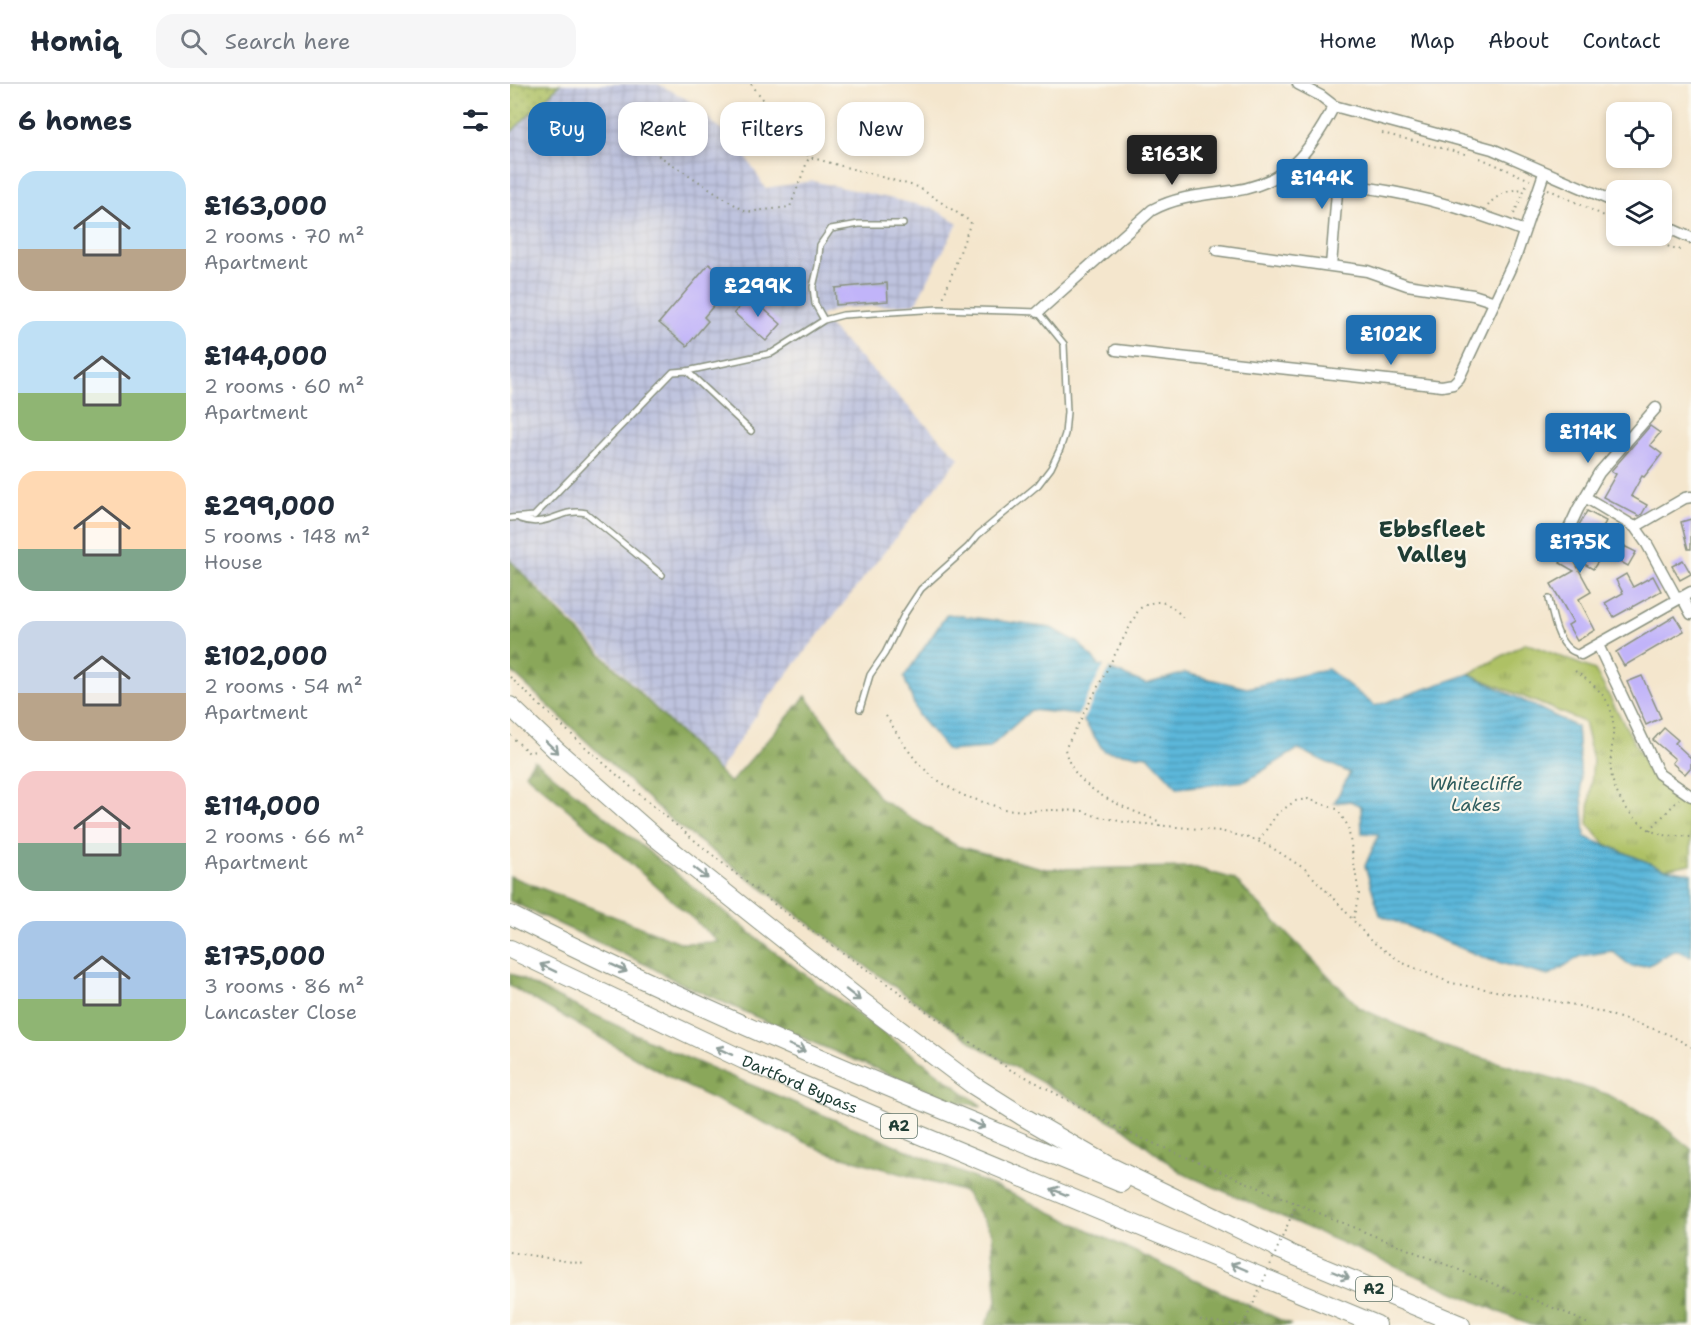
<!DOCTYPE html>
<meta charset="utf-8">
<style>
:root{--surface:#fff;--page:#f6f6f7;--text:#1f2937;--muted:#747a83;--line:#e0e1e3;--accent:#1f6fb2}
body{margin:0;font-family:"Shantell Sans",sans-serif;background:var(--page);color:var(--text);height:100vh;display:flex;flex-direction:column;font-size:22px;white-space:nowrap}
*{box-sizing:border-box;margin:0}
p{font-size:20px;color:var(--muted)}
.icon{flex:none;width:33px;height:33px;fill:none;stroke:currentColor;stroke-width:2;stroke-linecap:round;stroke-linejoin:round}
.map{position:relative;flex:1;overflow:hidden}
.sheet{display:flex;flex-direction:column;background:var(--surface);width:510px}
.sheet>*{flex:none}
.banner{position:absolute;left:18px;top:18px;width:570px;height:54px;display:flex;gap:12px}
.tools{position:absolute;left:1096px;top:18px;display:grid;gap:12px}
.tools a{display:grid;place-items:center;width:66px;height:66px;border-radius:12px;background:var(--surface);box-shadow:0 3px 9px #0003;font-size:30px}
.price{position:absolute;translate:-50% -51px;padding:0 14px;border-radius:6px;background:var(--accent);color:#fff;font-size:20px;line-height:39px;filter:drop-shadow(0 2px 3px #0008)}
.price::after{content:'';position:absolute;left:50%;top:36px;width:18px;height:14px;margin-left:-9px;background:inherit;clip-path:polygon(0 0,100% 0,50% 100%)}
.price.active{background:#222;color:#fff}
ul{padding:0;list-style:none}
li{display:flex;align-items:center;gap:18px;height:150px;padding:0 18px}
li span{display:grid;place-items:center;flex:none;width:168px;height:120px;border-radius:18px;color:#555}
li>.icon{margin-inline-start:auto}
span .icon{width:72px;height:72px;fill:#fffc;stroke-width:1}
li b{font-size:26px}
h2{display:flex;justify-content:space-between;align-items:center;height:72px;padding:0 18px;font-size:26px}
.tag{padding:0 21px;border-radius:18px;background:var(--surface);box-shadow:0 3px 9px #0003;font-size:21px;line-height:54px}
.tag.active{background:var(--accent);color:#fff}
header{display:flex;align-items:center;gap:36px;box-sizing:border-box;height:84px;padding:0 30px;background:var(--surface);border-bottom:2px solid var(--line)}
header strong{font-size:28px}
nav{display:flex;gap:33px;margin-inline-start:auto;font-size:21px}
.search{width:420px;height:54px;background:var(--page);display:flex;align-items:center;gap:15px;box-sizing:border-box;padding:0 21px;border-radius:18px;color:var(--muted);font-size:22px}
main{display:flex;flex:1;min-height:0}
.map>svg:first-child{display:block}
.industrial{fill:url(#industrial-grid)}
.grass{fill:url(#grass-dots);stroke:#667f4c;stroke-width:1.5}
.forest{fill:url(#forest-firs);stroke:#547247;stroke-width:1.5}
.park{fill:url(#park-tufts);stroke:#667f4c;stroke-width:1.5}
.water{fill:url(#water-rules);stroke:#3e7a87;stroke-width:1.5}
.pier{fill:#f4e6cd}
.building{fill:#c1b4f9}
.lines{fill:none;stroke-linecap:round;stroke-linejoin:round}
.service-casing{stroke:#8a9280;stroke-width:8}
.minor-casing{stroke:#8a9280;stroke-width:13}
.trunk-casing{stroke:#8a9280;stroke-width:20}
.path{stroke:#8a9280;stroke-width:2;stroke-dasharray:1.5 4.5;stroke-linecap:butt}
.service{stroke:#fff;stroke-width:5}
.minor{stroke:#fff;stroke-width:10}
.trunk{stroke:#fff;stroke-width:18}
.path-bridge{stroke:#8a9280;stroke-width:2;stroke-dasharray:1.5 4.5;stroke-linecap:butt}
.oneway{stroke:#8f9e9a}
.labels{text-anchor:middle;stroke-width:4.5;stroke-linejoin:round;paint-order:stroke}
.shield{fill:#fbf7ec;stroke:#61756b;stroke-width:1.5}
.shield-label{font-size:15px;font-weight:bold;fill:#1f3d34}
.street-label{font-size:16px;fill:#1f3d34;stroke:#fbf7ec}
.water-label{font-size:18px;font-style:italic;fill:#2e5c5e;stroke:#fbf7ec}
.district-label{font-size:22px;font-weight:bold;fill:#1f3d34;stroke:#fbf7ec}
</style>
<header>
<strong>Homiq</strong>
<div class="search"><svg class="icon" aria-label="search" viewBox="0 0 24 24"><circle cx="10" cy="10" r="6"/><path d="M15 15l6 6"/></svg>Search here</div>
<nav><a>Home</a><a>Map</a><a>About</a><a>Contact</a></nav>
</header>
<main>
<section class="sheet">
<h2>6 homes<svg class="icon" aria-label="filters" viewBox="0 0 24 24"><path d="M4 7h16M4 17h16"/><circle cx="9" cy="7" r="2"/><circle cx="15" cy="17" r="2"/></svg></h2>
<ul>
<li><span style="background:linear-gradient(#bfe0f5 65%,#b9a48a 0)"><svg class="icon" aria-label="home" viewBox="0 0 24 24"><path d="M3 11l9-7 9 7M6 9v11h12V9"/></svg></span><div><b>£163,000</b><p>2 rooms · 70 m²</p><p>Apartment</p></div></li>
<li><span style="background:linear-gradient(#bfe0f5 60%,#8fb573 0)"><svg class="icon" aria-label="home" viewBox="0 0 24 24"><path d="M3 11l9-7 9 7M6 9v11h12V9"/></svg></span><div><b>£144,000</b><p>2 rooms · 60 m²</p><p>Apartment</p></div></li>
<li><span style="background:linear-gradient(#ffd9b3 65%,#7fa58c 0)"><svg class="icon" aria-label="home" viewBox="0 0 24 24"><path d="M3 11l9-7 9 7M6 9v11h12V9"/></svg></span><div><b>£299,000</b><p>5 rooms · 148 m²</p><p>House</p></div></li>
<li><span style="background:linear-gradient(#c9d6e8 60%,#b9a48a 0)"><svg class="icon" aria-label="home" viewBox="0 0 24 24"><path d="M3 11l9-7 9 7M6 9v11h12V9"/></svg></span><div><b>£102,000</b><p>2 rooms · 54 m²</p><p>Apartment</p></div></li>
<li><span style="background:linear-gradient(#f6c9c9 60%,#7fa58c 0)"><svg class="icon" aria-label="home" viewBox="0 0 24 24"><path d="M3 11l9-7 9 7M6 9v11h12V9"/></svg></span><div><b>£114,000</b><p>2 rooms · 66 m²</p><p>Apartment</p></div></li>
<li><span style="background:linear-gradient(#a9c7e8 65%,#8fb573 0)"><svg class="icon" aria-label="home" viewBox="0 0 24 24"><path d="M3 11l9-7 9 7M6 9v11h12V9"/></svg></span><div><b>£175,000</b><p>3 rooms · 86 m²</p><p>Lancaster Close</p></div></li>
</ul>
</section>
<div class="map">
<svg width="1181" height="1241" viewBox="0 0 1181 1241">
<defs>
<pattern id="industrial-grid" width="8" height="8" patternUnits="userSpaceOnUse" patternTransform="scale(1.5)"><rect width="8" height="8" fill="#bec3de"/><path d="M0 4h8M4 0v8" fill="none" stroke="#a3a8bf"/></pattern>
<pattern id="grass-dots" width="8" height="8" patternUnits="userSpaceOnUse" patternTransform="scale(1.5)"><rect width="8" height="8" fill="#aec165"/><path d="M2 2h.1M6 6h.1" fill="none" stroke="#8d9e54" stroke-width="1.8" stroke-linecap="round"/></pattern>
<pattern id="forest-firs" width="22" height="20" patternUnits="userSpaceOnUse" patternTransform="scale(1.5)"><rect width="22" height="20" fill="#8aa75a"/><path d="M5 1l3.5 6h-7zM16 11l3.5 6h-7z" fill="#70894b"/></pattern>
<pattern id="park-tufts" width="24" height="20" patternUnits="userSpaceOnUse" patternTransform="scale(1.5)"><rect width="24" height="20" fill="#aec165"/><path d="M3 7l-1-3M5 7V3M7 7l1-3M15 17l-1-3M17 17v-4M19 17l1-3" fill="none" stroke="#8d9e54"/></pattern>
<pattern id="water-rules" width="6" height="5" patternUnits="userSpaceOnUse" patternTransform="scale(1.5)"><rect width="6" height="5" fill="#5cb7da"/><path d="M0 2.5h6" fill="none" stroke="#4b96b2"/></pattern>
</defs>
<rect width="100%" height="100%" fill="#fbf7ec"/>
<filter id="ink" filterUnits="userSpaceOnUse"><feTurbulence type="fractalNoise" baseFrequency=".0167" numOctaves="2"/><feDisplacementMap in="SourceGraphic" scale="12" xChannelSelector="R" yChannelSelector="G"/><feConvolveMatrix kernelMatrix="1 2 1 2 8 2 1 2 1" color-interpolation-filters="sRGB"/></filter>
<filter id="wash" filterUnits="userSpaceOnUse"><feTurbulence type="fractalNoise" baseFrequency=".008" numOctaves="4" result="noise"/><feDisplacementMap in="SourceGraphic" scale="24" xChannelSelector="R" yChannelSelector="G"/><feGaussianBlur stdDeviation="1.35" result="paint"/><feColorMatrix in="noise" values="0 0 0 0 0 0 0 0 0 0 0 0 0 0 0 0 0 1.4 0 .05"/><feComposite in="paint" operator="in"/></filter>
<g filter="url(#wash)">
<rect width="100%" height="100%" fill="#f4e6cd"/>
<!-- industrial -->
<path class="industrial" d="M50,0H148L178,16L231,64L255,104L303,97L423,124L448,139L405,220L330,224L309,232L449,374L252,622L209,687L0,475V49Z"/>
<!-- grass -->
<path class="grass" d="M0,0H50L0,49Z"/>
<!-- forest -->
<path class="forest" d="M0,476L50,529L220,699L296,612L370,715L447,762L536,785L683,783L724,795L850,924L938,964L1097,1010L1148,1038L1181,1065V1241H1021L1015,1239L672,1089L613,1044L469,963L357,883L161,736L0,586Z
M24,676L262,866L472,1022L445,1018L302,958L164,896L139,882L0,817V792L172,859L209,858L102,763L15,689Z
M0,889L42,911L163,968L502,1110L781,1241H475L487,1218L482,1149L455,1108L316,1068L170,999L0,902Z"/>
<!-- park -->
<path class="park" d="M1016,559L1085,586L1144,695L1173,716L1181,720V780L1154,785L1095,760L1078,740L1083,676L1074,638L959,590Z"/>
<!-- water -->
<path class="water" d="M437,530L541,544L568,558L589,581L636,600L675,589L737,604L818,585L865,622L959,590L1067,643L1075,753L1154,785L1181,789V872L1165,866L1139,881L1122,883L1102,867L1071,872L1038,892L980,876L870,831L855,782L869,750L852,749L851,722L840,717L824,719L840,689L788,665L736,697L668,704L638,672L594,667L570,631L521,626L479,664L438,667L408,631L394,593Z"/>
<!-- pier -->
<path class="pier" d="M595,580L601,582L572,638L567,633Z"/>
<g id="blocks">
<!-- building -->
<path class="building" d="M199,180L223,199L194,233L198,237L177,262L149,239Z
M377,199L378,217L326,221L325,204Z
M239,212L271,240L256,257L224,229Z
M1140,342L1150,349L1140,361L1152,370L1134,393L1132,392L1121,412L1137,421L1132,430L1129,432L1093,413L1106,390L1101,387Z
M1077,427L1096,437L1093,443L1104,449L1098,460L1084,452L1074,468L1089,476L1083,485L1062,473L1081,508L1069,515L1085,546L1067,557L1058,541L1063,538L1041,500L1064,487L1050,479L1061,460L1070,444L1068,443Z
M1181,435V465H1178L1171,438Z
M1103,455L1115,462L1114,464L1116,463L1126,468L1118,482L1095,469Z
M1173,476L1181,490L1170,496L1162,482Z
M1116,490L1123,503L1143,492L1151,507L1104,533L1095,519L1113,509L1106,496Z
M1165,532L1174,547L1114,582L1106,568Z
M1132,592L1151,634L1136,641L1117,598Z
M1154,644L1168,656L1165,659L1181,674V683L1175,690L1162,679L1165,675L1143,656Z"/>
</g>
</g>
<g filter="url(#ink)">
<use href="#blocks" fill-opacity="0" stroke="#8a9280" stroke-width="1.5"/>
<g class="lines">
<!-- service casing -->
<g class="service-casing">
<path id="service" d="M314,236L305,220L303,203L308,182L310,161L321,145L349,140H393
M177,287L241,347
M0,434L24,432L163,288L177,287L262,269L314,236L333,231L429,225L528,228L554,260L557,328L555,350L550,365L541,384L528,401L468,451L458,463L411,505L394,531L375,569L360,591L350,625
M10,435C38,445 51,423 76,429L152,491
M1039,515C1043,534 1048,567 1071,570"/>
</g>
<!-- minor casing -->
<g class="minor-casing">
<path id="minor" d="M788,0L811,12L824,22L982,65L1107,119
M1152,141L1181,154
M707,166L821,182
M985,218L963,211L897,201L857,187L821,182L827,108L831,102L834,101C896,107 956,124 1014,147
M528,228L642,126C668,112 694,111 723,107C777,99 800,68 824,22
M606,266L932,302L943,300L949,294L1006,172L1034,89
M1075,413L1125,443L1137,460L1167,515
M1125,443L1175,414L1181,413
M1050,464L1068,425L1089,389L1146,324
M1172,513L1181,530
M1088,561L1149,690L1181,712
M1071,570L1181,508"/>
</g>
<!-- trunk casing -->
<g class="trunk-casing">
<g id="trunk">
<path d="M0,622L46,666L145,753L350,916L463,1001L512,1032L597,1081L777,1168"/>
<path d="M0,831C198,932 405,1014 611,1099"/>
<path id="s1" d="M0,865L234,976L386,1041L867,1241"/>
<path d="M768,1165L951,1241"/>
</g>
</g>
<!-- path -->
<path class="path" d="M241,0L299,73L408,103L461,138L432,217
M872,49L959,71
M123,55L236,128L280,123L299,73
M970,74L1020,96
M1038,105L1107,138
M978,122C984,112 1003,103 1014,106
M1004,130L1018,97
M1136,152L1166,166H1169L1173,163
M1065,587C1078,596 1090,605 1098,619C1109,642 1099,664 1101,687C1103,713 1127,745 1153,751C1162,752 1172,752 1181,753
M0,593C85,675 179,754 272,826L499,985L516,993L612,1046L835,1140L1056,1229L1080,1241
M376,632L395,662L408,679L424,694L452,711L494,725L515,727L542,726L574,727L582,731L614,738L710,747L743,755L761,763L795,785L831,822L860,856L893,879L941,899L1065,921L1088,927L1144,945L1160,951L1181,963
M0,651L19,669L25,667
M650,742L648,737C614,723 563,707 555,665L629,525C648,512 660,518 674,535
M1140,746L1169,715
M749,756L767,730L785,717L798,715L827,725L838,742L842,767L849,810L843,836
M0,1168L74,1180
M690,1236L727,1241"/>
<!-- service -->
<use href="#service" class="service"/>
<!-- minor -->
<use href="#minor" class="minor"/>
<!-- trunk -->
<use href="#trunk" class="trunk"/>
<!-- path-bridge -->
<path class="path-bridge" d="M733,1241L746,1214L787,1119"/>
</g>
<!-- one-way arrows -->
<defs><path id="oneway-shaft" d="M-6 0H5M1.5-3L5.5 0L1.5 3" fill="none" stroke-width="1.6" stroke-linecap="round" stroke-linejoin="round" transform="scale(1.5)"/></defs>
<g class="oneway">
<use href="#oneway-shaft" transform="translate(42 663) rotate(43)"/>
<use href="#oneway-shaft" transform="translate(191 789) rotate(39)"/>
<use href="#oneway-shaft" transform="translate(38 884) rotate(-154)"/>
<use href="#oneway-shaft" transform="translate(109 884) rotate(25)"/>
<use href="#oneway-shaft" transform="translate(343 911) rotate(38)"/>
<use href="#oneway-shaft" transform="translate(287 964) rotate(23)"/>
<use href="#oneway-shaft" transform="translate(214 967) rotate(-155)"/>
<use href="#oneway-shaft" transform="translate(467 1040) rotate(23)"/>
<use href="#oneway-shaft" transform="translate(549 1108) rotate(-158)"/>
<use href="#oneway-shaft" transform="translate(729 1183) rotate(-157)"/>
<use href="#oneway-shaft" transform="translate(831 1191) rotate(23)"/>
</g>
</g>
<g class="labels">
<!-- shield labels -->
<g class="shield">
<rect x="371" y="1030" width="36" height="24" rx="4.5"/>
<rect x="846" y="1193" width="36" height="24" rx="4.5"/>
</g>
<g class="shield-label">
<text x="389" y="1047">A2</text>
<text x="864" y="1210">A2</text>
</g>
<!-- street labels -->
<g class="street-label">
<text dy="6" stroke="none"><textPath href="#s1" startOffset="320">Dartford Bypass</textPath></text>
</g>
<!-- water labels -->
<g class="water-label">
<text x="966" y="706">Whitecliffe<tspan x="966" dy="21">Lakes</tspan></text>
</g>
<!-- district labels -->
<g class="district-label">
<text x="922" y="453">Ebbsfleet<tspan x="922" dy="25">Valley</tspan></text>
</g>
</g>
</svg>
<div class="tools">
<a><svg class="icon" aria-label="locate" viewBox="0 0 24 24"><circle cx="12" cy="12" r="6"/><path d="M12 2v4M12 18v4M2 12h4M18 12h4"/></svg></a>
<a><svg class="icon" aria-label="layers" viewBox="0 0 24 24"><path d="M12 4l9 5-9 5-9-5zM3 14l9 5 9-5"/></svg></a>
</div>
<b class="price active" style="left:662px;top:102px">£163K</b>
<b class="price" style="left:812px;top:126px">£144K</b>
<b class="price" style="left:248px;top:234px">£299K</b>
<b class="price" style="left:881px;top:282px">£102K</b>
<b class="price" style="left:1078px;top:380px">£114K</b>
<b class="price" style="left:1070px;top:490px">£175K</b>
<div class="banner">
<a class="tag active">Buy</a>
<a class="tag">Rent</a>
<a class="tag">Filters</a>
<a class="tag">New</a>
</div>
</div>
</main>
